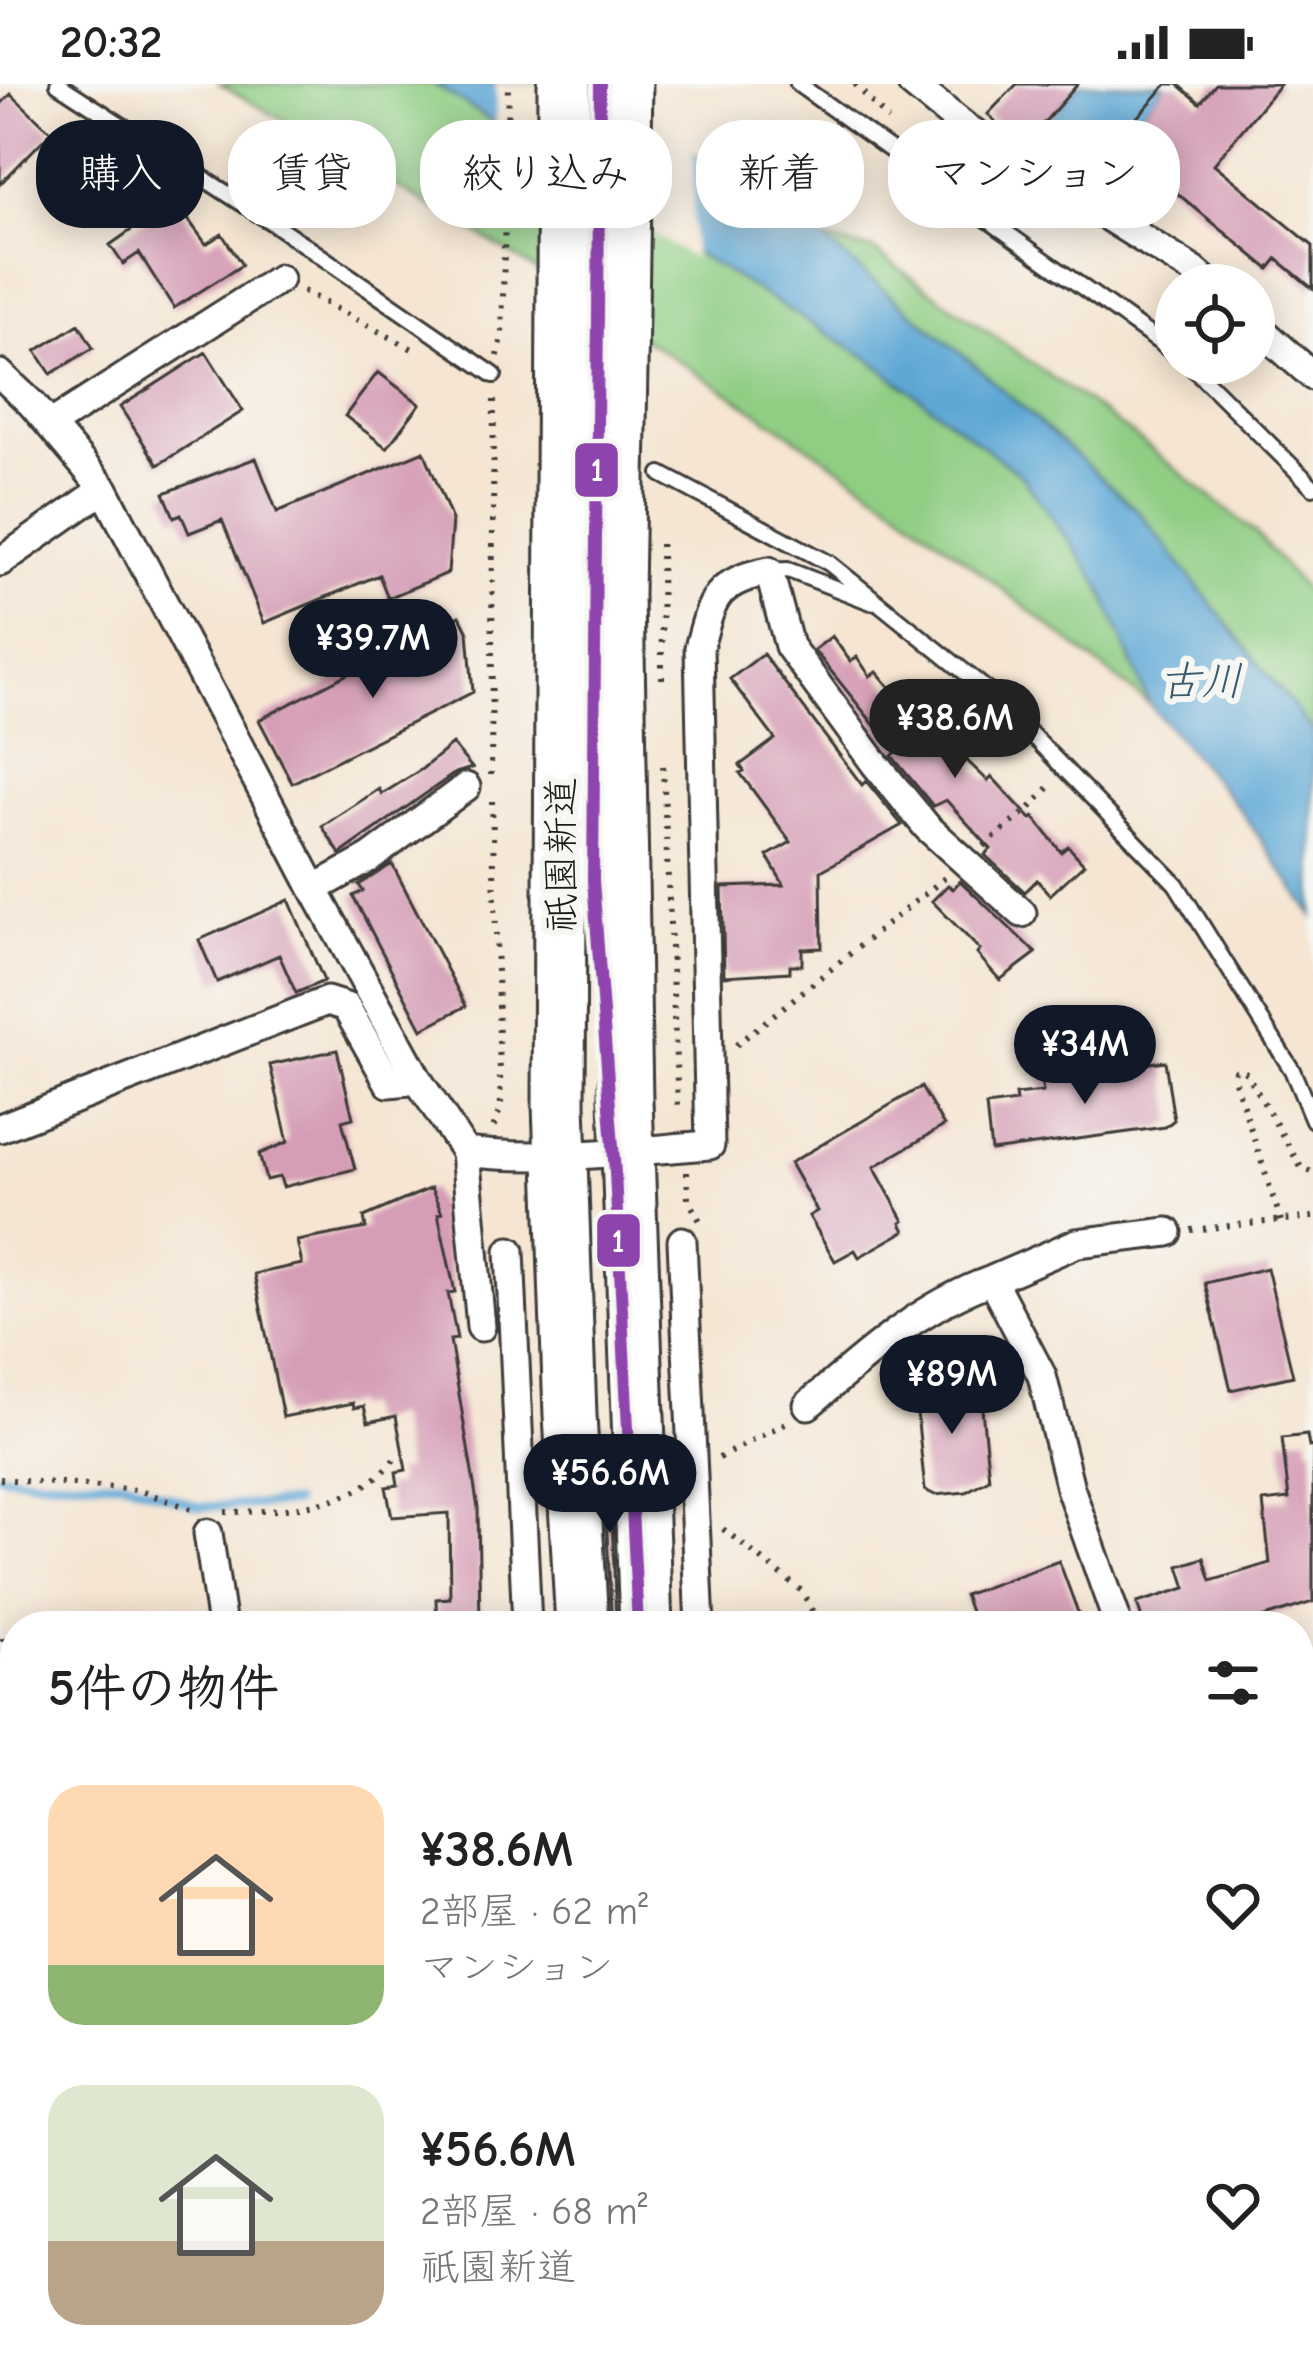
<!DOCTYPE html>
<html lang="ja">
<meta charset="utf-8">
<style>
:root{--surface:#fff;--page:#f6f6f6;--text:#222;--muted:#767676;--accent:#111827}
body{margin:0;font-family:"Comic Neue","Klee One",sans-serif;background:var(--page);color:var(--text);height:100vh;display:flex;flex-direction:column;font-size:45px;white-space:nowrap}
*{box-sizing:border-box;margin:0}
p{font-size:39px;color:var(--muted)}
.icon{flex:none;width:66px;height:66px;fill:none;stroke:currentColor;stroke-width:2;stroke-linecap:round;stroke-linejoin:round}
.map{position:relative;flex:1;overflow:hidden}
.panel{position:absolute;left:0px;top:1527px;width:1314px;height:771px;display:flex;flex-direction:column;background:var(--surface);border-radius:48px 48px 0 0;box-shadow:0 6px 30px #0003}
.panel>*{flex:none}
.banner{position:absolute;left:36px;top:36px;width:1242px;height:108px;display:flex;gap:24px}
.controls{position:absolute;left:1155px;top:180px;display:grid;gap:24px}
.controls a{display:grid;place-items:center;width:120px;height:120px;border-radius:50%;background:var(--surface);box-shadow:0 6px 30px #0003;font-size:60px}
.price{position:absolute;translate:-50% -102px;padding:0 27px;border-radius:42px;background:var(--accent);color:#fff;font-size:39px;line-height:78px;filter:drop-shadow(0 3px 6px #0008)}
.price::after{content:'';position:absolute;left:50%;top:72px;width:36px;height:27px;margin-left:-18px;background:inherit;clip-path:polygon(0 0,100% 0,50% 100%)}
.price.on{background:#222;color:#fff}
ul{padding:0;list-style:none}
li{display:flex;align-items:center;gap:36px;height:300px;padding:0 48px}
li span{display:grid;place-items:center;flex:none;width:336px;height:240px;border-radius:36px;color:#555}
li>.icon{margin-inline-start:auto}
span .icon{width:144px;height:144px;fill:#fffc;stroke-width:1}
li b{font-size:51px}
h2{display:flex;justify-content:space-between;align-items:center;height:144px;padding:0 48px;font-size:51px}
.pill{padding:0 42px;border-radius:48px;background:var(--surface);box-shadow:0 6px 30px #0003;font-size:42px;line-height:108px}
.pill.on{background:var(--accent);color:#fff}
.status{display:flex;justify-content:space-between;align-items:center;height:84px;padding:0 60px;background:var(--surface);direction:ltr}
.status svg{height:33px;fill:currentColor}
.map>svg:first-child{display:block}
.green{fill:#90ce84;stroke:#567550;stroke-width:3}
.water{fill:#5da7d5;stroke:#3c6278;stroke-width:3}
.pier{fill:#f5e5d2}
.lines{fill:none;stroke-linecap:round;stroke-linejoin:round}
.stream{stroke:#5da7d5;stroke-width:9}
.building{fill:#d59db6}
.lane-casing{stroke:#3d3a37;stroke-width:20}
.street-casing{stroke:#3d3a37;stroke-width:33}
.secondary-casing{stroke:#3d3a37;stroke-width:45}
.highway-casing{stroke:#3d3a37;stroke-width:57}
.path{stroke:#3d3a37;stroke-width:6;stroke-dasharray:3 9;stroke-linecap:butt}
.lane{stroke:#fff;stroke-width:14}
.street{stroke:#fff;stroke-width:27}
.secondary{stroke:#fff;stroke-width:39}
.highway{stroke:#fff;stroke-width:51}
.metro-1-casing{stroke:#f6f6f2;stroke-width:21}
.metro-1{stroke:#8e44ad;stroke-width:12}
.labels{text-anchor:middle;stroke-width:12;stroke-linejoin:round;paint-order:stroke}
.street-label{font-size:39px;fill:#1c1c1c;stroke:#f6f6f2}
.water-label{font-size:42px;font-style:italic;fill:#395b6f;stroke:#f6f6f2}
.line-badge{stroke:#f6f6f2;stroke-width:4.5}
.badge-label{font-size:33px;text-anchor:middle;font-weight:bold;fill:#fff}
</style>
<div class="status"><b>20:32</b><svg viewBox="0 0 49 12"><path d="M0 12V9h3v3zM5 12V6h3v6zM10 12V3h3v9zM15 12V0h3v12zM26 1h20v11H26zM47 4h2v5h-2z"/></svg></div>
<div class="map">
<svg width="1313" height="2296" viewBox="0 0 1313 2296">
<rect width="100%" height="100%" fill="#f6f6f2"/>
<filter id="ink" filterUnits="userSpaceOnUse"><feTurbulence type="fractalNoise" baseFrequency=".00833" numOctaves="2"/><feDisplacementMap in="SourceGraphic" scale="24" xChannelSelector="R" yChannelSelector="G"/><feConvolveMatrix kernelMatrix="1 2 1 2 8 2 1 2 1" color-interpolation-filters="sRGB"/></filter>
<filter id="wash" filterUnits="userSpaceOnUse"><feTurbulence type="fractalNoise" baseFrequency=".004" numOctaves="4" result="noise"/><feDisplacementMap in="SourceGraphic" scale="48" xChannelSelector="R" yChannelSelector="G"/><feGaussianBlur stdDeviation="2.7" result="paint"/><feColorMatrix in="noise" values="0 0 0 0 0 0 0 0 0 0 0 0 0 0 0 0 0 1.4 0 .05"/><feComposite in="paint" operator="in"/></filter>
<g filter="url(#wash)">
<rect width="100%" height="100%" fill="#f5e5d2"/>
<!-- green -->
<path class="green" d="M220,0H434L695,169L871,276L1022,392L1099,499L1149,620L894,420L732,311L482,152Z
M824,156L873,166L1133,351L1256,449L1313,516V648L1140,429L976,282Z"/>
<!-- water -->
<path class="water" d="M434,0H587L824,156L976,282L1140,429L1313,648V832L1241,727L1149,620L1099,499L1022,392L871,276L695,169Z
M1079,0H1163L1165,2L1091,86L1041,42Z"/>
<!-- pier -->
<path class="pier" d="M496,0H598L693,63V175L496,47Z"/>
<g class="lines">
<!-- stream -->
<path class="stream" d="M0,1391L40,1396L125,1397L199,1423L294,1419
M211,2296L245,2283"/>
</g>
<g id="blocks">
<!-- building -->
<path class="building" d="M1017,0H1078L1041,42L1086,82L1078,93L1001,44L988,30Z
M1167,0H1178L1200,19L1216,0H1280L1214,80L1313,162V205L1277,175L1269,185L1115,58Z
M11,10L51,48L0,100V21Z
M174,116L206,160L222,150L242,181L174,224L139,169L123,180L110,161Z
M79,240L93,264L51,290L36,267Z
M206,268L243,327L158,381L120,323Z
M378,288L420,320L387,364L345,332Z
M424,367L452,436L448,489L388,514L379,491L264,539L222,436L189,449L181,430L174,433L164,409L256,374L277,428Z
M460,532L468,548L473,608L292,699L259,636Z
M832,552L850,577L857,573L870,592L877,588L923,642L927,638L988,697L992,693L1031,735L1034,733L1061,768L1068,762L1084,780L1050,811L1037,796L1025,808L985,771L991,765L946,716L933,722L892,672L896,668L814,566Z
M763,570L862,701L866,697L902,741L821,787L822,864L802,865V881H790V888L724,892L722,803L784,801L767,772L791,758L740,689L744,687L740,681L775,655L730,595Z
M452,660L472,684L455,689L340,770L322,742L379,705L382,710L422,685Z
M392,780L466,922L422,945L353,812L363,807L359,801Z
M960,797L1036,869L1000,896L977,870L980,866L932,817L948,801L953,805Z
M289,816L324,897L296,909L279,871L217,898L199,856Z
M337,966L353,1034L342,1037L355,1085L283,1103L280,1093L266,1096L259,1070L288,1058L270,981Z
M1165,977L1174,1036L1165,1043L991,1067L986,1022L1016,1018L1015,1011L1043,1008L1041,994Z
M921,1003L944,1042L874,1083L904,1137L901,1139L905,1147L859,1173L855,1166L835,1177L809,1132L817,1127L790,1079Z
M431,1104L442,1129L438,1130L455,1208L448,1209L457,1255L450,1256L478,1424L480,1542H437L436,1515L450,1514L449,1429L392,1433L386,1403L398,1401L396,1388L406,1386L396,1332L368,1338L364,1322L354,1324L353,1319L283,1333L254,1190L302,1180L297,1157L366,1144L364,1133Z
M1267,1184L1293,1292L1231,1306L1205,1199Z
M962,1297L980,1305L989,1395L966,1408L935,1411L925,1406L915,1310L927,1299Z
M1307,1351L1309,1363L1313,1362V1518L1236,1542H1144L1137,1519L1186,1504L1179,1482L1204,1474L1211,1497L1270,1479L1263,1418L1289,1415L1282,1354Z
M603,1375L610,1378L616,1542H612Z
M1059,1477L1083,1542H975L964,1511Z"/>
</g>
</g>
<g filter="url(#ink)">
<use href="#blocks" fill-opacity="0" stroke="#3d3a37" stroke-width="3"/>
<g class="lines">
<!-- lane casing -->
<g class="lane-casing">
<path id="lane" d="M58,0L274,140L494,291
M798,0L1176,270
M1188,279L1313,403
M661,390L829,479L992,610L1176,800L1292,986L1313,1036
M769,487L788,486L871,518"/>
</g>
<!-- street casing -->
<g class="street-casing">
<path id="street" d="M912,0L965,43L1194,187L1210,201
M1254,240L1313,292
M0,290L32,320L104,405L314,805L418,996L465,1068C546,1078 628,1067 710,1061L699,564C712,515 715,498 769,487L789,562L876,681L927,743L1022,829
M50,341L279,195
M0,478L104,405
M314,805L370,774L466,703
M0,1044L327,917L346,923L389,999L418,996
M465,1068L481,1243
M682,1157L700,1542
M510,1167L527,1542
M992,1196L1077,1159L1168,1148
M808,1321C866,1271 920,1222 992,1196L1042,1292L1070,1404L1115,1531L1114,1542
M208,1449L222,1542
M0,1571L15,1569
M0,1834L15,1832
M1299,2138L1313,2199
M0,2205L15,2236
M38,2283L45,2296
M562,2283L563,2296
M735,2283L736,2296
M1020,2283L1028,2296"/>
</g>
<!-- secondary casing -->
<g class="secondary-casing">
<path id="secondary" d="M1299,1645L1313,1637
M1299,2186L1313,2181
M108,2296L132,2283
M1109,2296L1130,2283"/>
</g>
<!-- highway casing -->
<g class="highway-casing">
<path id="highway" d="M564,0L559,1020L570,1331L582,1542
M626,0L617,511L626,1017L646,1542
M624,2283L625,2296
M679,2283L680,2296"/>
</g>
<!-- path -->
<path class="path" d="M855,0L888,36
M303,207L418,268
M498,272L502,253L508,0
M661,460L662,596
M663,682L678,1022
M491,691L494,309
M492,717L501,1023L493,1044
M984,762L1029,725L1054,698
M736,961L946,793
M687,1088L688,1115L700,1137
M1281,1137L1234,994L1235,987L1242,985L1247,990L1302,1085L1313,1088
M1191,1146L1313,1133
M719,1374L787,1338
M0,1395L138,1406L194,1426
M225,1428C280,1428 364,1423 397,1371
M723,1445L802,1507L820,1542
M222,2296L256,2283"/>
<!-- lane -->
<use href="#lane" class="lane"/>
<!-- street -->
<use href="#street" class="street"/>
<!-- secondary -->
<use href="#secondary" class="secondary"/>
<!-- highway -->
<use href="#highway" class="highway"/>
<!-- metro-1 casing -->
<g class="metro-1-casing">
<path id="metro-1" d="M600,0L593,796L615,1089L638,1542"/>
</g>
<!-- metro-1 -->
<use href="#metro-1" class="metro-1"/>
</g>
</g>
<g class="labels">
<!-- street labels -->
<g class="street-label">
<text transform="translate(560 771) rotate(-90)" y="14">祇園新道</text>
</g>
<!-- water labels -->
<g class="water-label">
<text x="1201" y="611">古川</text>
</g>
</g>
<g class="line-badge">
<rect x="573" y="357" width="47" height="58" rx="12" fill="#8e44ad"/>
<rect x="595" y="1128" width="47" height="57" rx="12" fill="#8e44ad"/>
</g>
<g class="badge-label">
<text x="597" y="397">1</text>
<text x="618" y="1168">1</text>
</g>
</svg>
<div class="controls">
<a><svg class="icon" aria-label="locate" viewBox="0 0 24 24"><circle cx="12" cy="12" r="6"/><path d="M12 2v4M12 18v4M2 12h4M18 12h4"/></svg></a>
</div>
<b class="price" style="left:373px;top:617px">¥39.7M</b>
<b class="price on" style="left:955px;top:697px">¥38.6M</b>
<b class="price" style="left:1085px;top:1023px">¥34M</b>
<b class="price" style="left:952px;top:1353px">¥89M</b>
<b class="price" style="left:610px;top:1452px">¥56.6M</b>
<div class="banner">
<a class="pill on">購入</a>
<a class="pill">賃貸</a>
<a class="pill">絞り込み</a>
<a class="pill">新着</a>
<a class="pill">マンション</a>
</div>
<section class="panel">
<h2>5件の物件<svg class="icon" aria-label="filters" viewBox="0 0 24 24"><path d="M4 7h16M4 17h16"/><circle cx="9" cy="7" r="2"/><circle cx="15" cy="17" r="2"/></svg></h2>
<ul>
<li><span style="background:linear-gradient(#ffd9b3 75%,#8fb573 0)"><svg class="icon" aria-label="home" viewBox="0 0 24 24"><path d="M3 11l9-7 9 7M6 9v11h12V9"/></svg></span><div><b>¥38.6M</b><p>2部屋 · 62 m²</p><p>マンション</p></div><svg class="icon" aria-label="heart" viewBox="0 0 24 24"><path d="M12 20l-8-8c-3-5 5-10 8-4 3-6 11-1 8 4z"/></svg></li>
<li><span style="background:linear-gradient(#dfe7d0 65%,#b9a48a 0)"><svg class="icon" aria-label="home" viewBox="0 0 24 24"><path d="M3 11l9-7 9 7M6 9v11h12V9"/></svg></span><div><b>¥56.6M</b><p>2部屋 · 68 m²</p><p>祇園新道</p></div><svg class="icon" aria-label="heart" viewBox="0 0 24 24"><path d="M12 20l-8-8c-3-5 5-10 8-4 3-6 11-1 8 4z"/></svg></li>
</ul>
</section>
</div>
